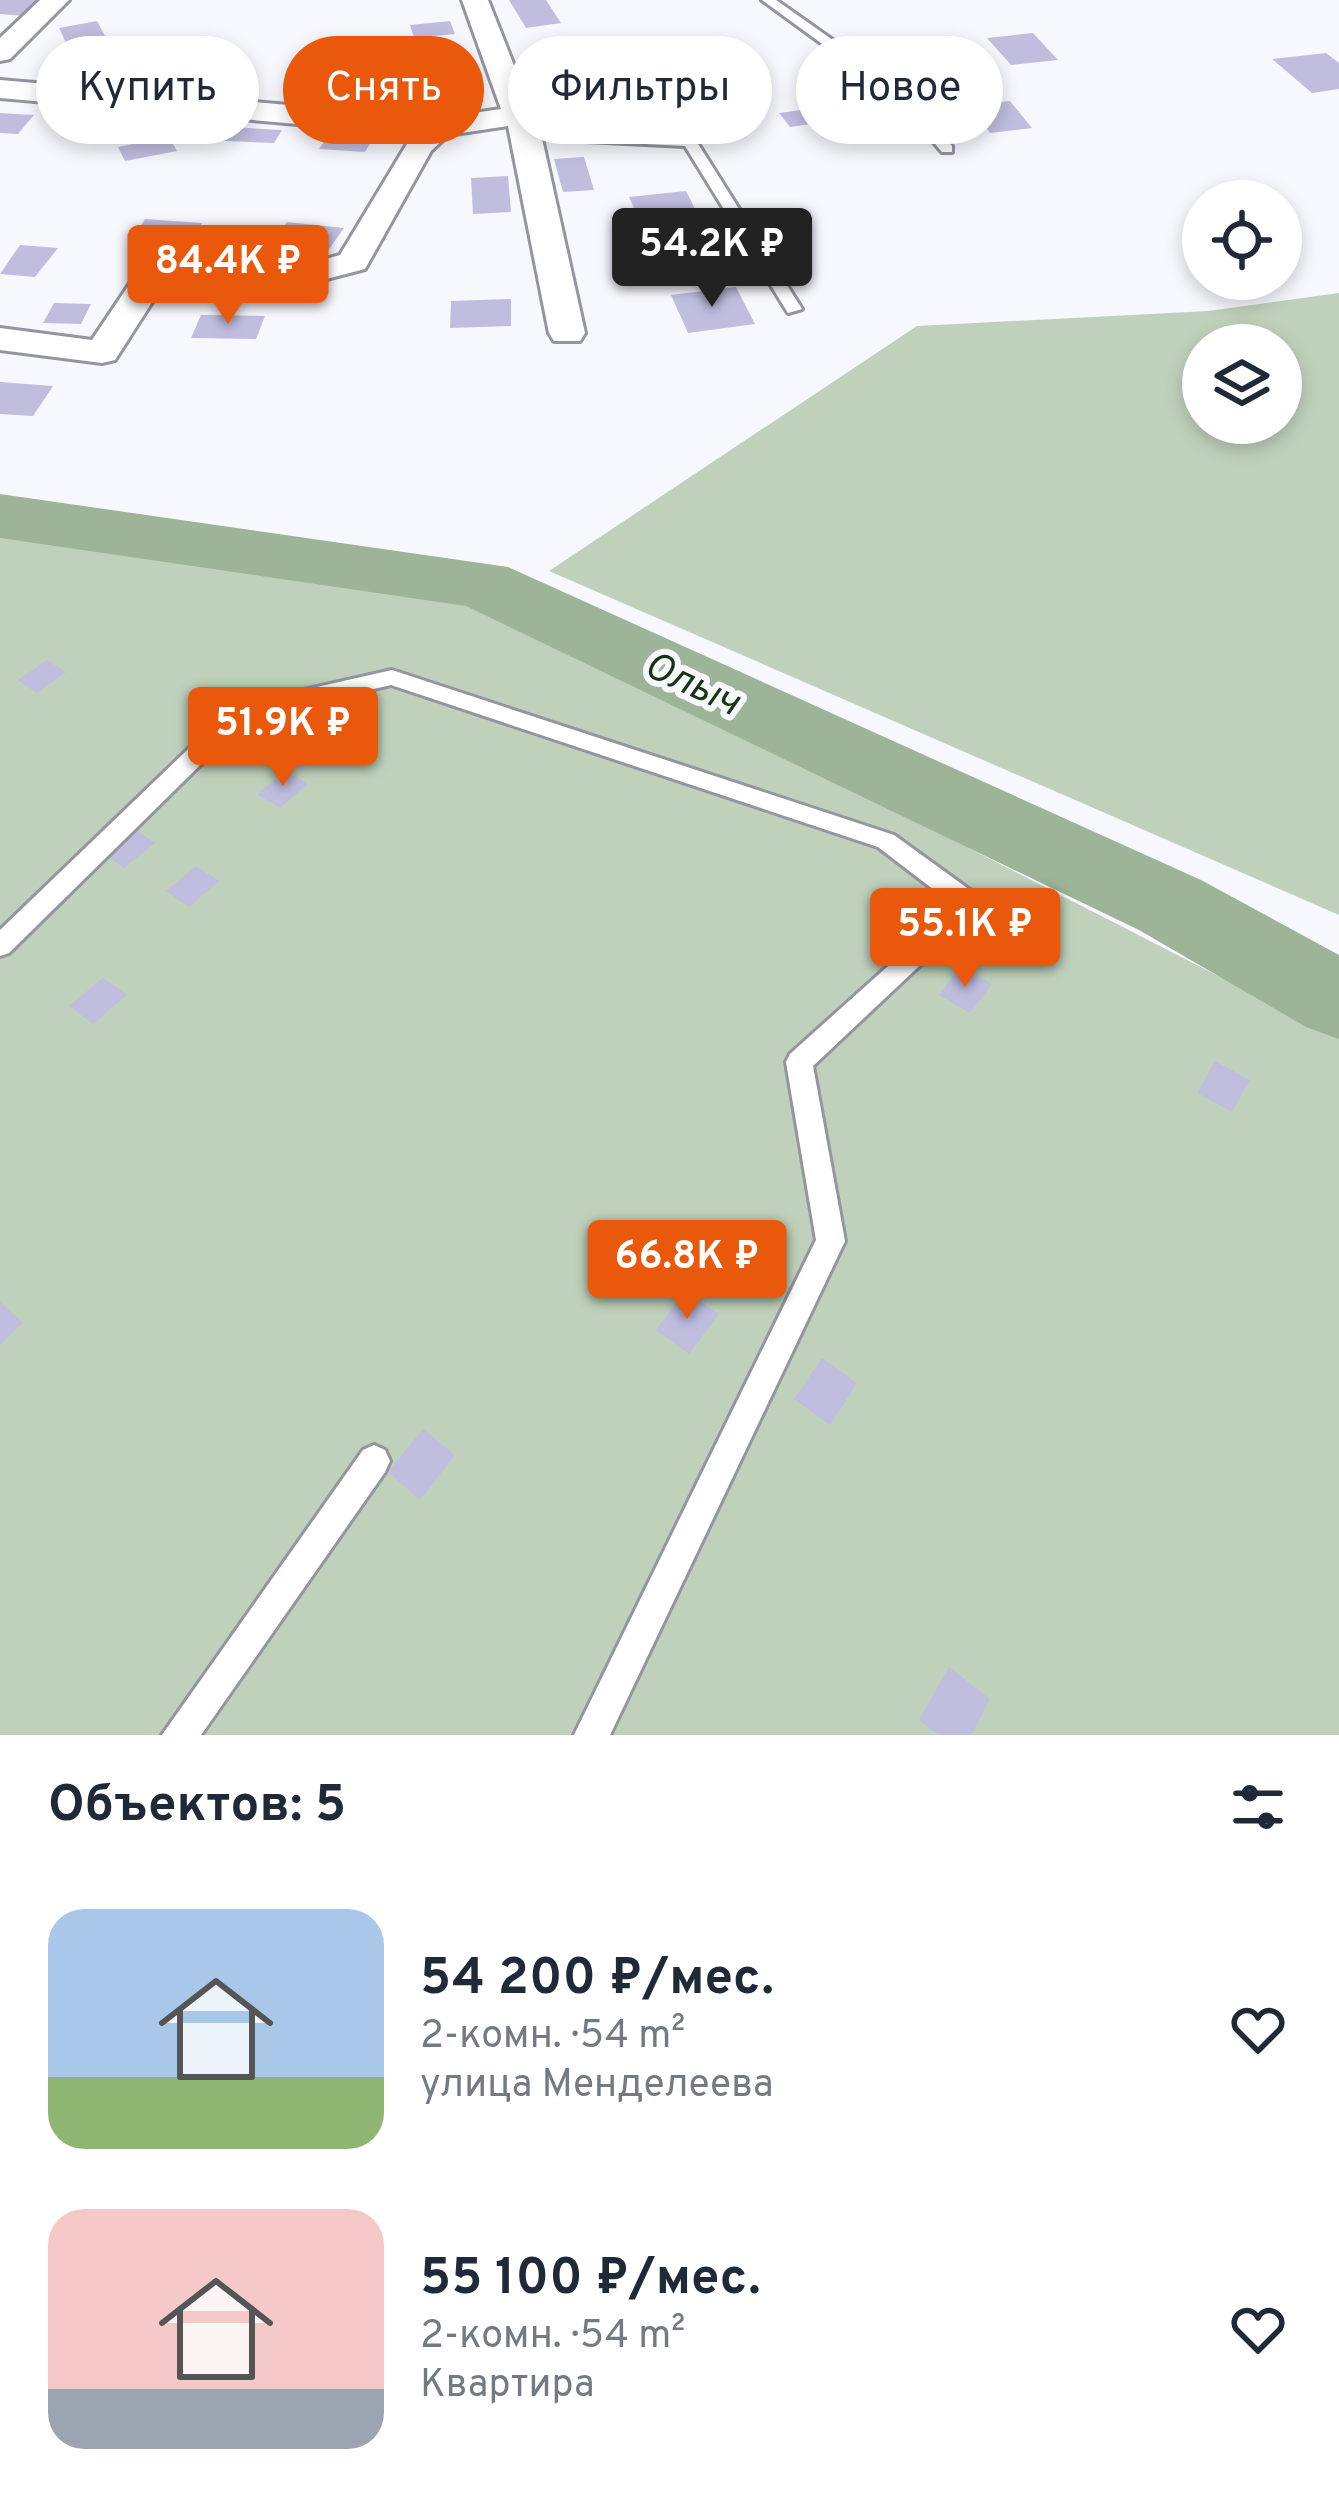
<!DOCTYPE html>
<html lang="ru">
<meta charset="utf-8">
<style>
:root{--surface:#fff;--page:#f6f6f7;--text:#1f2937;--muted:#747a83;--accent:#ea580c}
body{margin:0;font-family:Overpass,sans-serif;background:var(--page);color:var(--text);height:100vh;display:flex;flex-direction:column;font-size:45px;white-space:nowrap}
*{box-sizing:border-box;margin:0}
p{font-size:39px;color:var(--muted)}
.icon{flex:none;width:66px;height:66px;fill:none;stroke:currentColor;stroke-width:2;stroke-linecap:round;stroke-linejoin:round}
.map{position:relative;height:1735px;overflow:hidden}
.sheet{display:flex;flex-direction:column;background:var(--surface);flex:1}
.sheet>*{flex:none}
.guide{position:absolute;left:36px;top:36px;width:1269px;height:108px;display:flex;gap:24px}
.controls{position:absolute;left:1182px;top:180px;display:grid;gap:24px}
.controls a{display:grid;place-items:center;width:120px;height:120px;border-radius:50%;background:var(--surface);box-shadow:0 6px 18px #0003;font-size:60px}
.price{position:absolute;translate:-50% -102px;padding:0 27px;border-radius:12px;background:var(--accent);color:#fff;font-size:39px;line-height:78px;filter:drop-shadow(0 3px 6px #0008)}
.price::after{content:'';position:absolute;left:50%;top:72px;width:36px;height:27px;margin-left:-18px;background:inherit;clip-path:polygon(0 0,100% 0,50% 100%)}
.price.active{background:#222;color:#fff}
ul{padding:0;list-style:none}
li{display:flex;align-items:center;gap:36px;height:300px;padding:0 48px}
li span{display:grid;place-items:center;flex:none;width:336px;height:240px;border-radius:36px;color:#555}
li>.icon{margin-inline-start:auto}
span .icon{width:144px;height:144px;fill:#fffc;stroke-width:1}
li b{font-size:51px}
h2{display:flex;justify-content:space-between;align-items:center;height:144px;padding:0 48px;font-size:51px}
.pill{padding:0 42px;border-radius:54px;background:var(--surface);box-shadow:0 6px 18px #0003;font-size:42px;line-height:108px}
.pill.active{background:var(--accent);color:#fff}
.map>svg:first-child{display:block}
.green{fill:#bfd1bb;fill-rule:evenodd}
.lines{fill:none;stroke-linecap:round;stroke-linejoin:round}
.river{fill:#9db498;fill-rule:evenodd}
.building{fill:#bfbedf}
.service-casing{stroke:#9595a0;stroke-width:6}
.minor-casing{stroke:#9595a0;stroke-width:6}
.service{fill:#fff;fill-rule:evenodd}
.minor{fill:#fff;fill-rule:evenodd}
.labels{text-anchor:middle;stroke-width:12;stroke-linejoin:round;paint-order:stroke}
.water-label{font-size:39px;font-style:italic;fill:#15360e;stroke:#f7f7fe}
</style>
<div class="map">
<svg width="1339" height="1735" viewBox="0 0 1339 1735">
<rect width="100%" height="100%" fill="#f7f7fe"/>
<!-- green -->
<path class="green" d="M1339,293V915L549,571L917,326L1208,311ZM1203,345H1281V423H1203Z
M0,526L275,577L497,606L1339,1038V1735H0Z"/>
<g class="lines">
<!-- river -->
<path class="river" d="M0,494L508,567L1201,880L1339,955V1039L1306,1027L1139,930L466,606L0,538Z"/>
</g>
<!-- building -->
<path class="building" d="M0,0H41L24,16L0,14Z
M509,0H546L561,23L526,28Z
M97,21L106,38L67,45L59,28Z
M450,21L455,34L414,38L410,25Z
M1033,33L1058,60L1011,65L987,38Z
M940,39L980,88L912,96L875,45Z
M173,51L202,54L175,84L145,81Z
M1326,53L1339,63V89L1312,93L1272,59Z
M462,59L468,75L431,79L426,62Z
M638,68L649,95L561,103L555,89L613,83L608,71Z
M207,69L250,73L237,88L194,84Z
M880,92L897,112L790,127L779,113L823,107L818,101Z
M1010,101L1032,128L990,133L970,105Z
M0,113L34,115L18,134L0,133Z
M213,126L282,130L274,143L204,140Z
M331,131L375,135L365,152L319,149Z
M169,137L177,151L125,161L118,147Z
M584,157L594,190L563,192L554,159Z
M508,176L511,212L473,214L471,178Z
M686,191L701,221L643,228L629,197Z
M145,219L202,223L191,240L134,236Z
M287,222L344,228L327,252L270,246Z
M20,245L58,248L35,277L0,274Z
M736,287L755,324L688,333L671,295Z
M511,299V326L450,328L451,301Z
M54,303L91,304L81,324L43,323Z
M201,315L265,316L256,339L191,338Z
M0,382L53,386L33,416L0,414Z
M47,660L66,672L37,693L18,680Z
M286,771L308,784L280,808L257,794Z
M133,828L155,843L124,868L102,853Z
M196,866L219,881L189,907L166,891Z
M960,967L992,984L970,1013L939,995Z
M103,978L127,995L93,1024L69,1006Z
M1215,1061L1250,1080L1232,1112L1197,1093Z
M685,1291L719,1314L689,1354L656,1330Z
M0,1302L23,1323L0,1345Z
M822,1358L857,1383L830,1425L794,1399Z
M423,1429L455,1455L420,1500L388,1472Z
M949,1667L990,1699L972,1735H939L919,1720Z"/>
<g class="lines">
<!-- service casing -->
<g class="service-casing">
<path id="service" d="M762,0H776L905,91L952,146V152H942L895,97Z
M521,131L695,139L802,309L788,313L685,146L526,138L521,137Z
M392,670L894,835L981,898L984,905L813,1066L845,1241L610,1735H574L816,1240L786,1062L790,1054L955,906L878,847L391,685L248,718L9,953L0,956V930L233,706Z
M374,1445L385,1450L390,1461L385,1472L201,1735H162L363,1450Z"/>
</g>
<!-- minor casing -->
<g class="minor-casing">
<path id="minor" d="M40,0H69L10,59L0,61V38Z
M462,0H488L541,134L585,333L580,341H554L549,333L508,126L448,135L431,151L365,269L311,283L222,274L163,285L115,360L102,363L0,350V328L92,340L139,270L222,254L311,263L340,255L413,134L0,98V80L439,118L501,109Z"/>
</g>
<!-- service -->
<use href="#service" class="service"/>
<!-- minor -->
<use href="#minor" class="minor"/>
</g>
<g class="labels">
<!-- water labels -->
<g class="water-label">
<text transform="translate(693 682) rotate(25)" y="14">Олыч</text>
</g>
</g>
</svg>
<div class="controls">
<a><svg class="icon" aria-label="locate" viewBox="0 0 24 24"><circle cx="12" cy="12" r="6"/><path d="M12 2v4M12 18v4M2 12h4M18 12h4"/></svg></a>
<a><svg class="icon" aria-label="layers" viewBox="0 0 24 24"><path d="M12 4l9 5-9 5-9-5zM3 14l9 5 9-5"/></svg></a>
</div>
<b class="price active" style="left:712px;top:310px">54.2K ₽</b>
<b class="price" style="left:228px;top:327px">84.4K ₽</b>
<b class="price" style="left:283px;top:789px">51.9K ₽</b>
<b class="price" style="left:965px;top:990px">55.1K ₽</b>
<b class="price" style="left:687px;top:1322px">66.8K ₽</b>
<div class="guide">
<a class="pill">Купить</a>
<a class="pill active">Снять</a>
<a class="pill">Фильтры</a>
<a class="pill">Новое</a>
</div>
</div>
<section class="sheet">
<h2>Объектов: 5<svg class="icon" aria-label="filters" viewBox="0 0 24 24"><path d="M4 7h16M4 17h16"/><circle cx="9" cy="7" r="2"/><circle cx="15" cy="17" r="2"/></svg></h2>
<ul>
<li><span style="background:linear-gradient(#a9c7e8 70%,#8fb573 0)"><svg class="icon" aria-label="home" viewBox="0 0 24 24"><path d="M3 11l9-7 9 7M6 9v11h12V9"/></svg></span><div><b>54 200 ₽/мес.</b><p>2-комн. · 54 m²</p><p>улица Менделеева</p></div><svg class="icon" aria-label="heart" viewBox="0 0 24 24"><path d="M12 20l-8-8c-3-5 5-10 8-4 3-6 11-1 8 4z"/></svg></li>
<li><span style="background:linear-gradient(#f6c9c9 75%,#9aa5b1 0)"><svg class="icon" aria-label="home" viewBox="0 0 24 24"><path d="M3 11l9-7 9 7M6 9v11h12V9"/></svg></span><div><b>55 100 ₽/мес.</b><p>2-комн. · 54 m²</p><p>Квартира</p></div><svg class="icon" aria-label="heart" viewBox="0 0 24 24"><path d="M12 20l-8-8c-3-5 5-10 8-4 3-6 11-1 8 4z"/></svg></li>
</ul>
</section>
